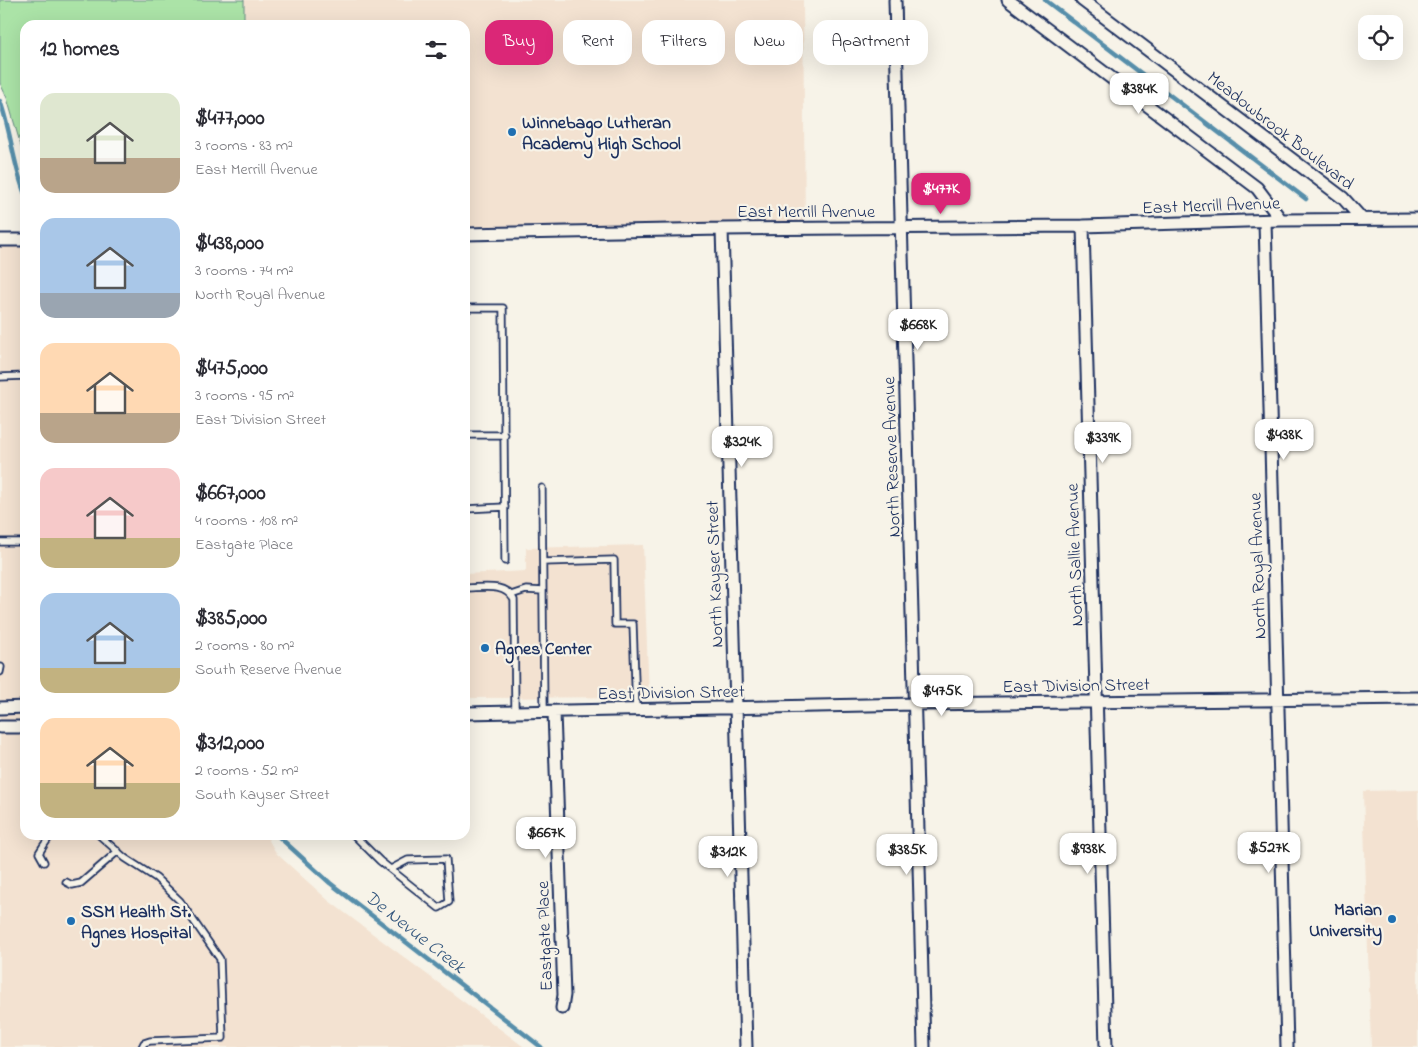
<!DOCTYPE html>
<meta charset="utf-8">
<style>
:root{--surface:#fff;--page:#f2f2f3;--text:#2b2b33;--muted:#7c7c81;--accent:#db2777}
body{margin:0;font-family:"Indie Flower",sans-serif;background:var(--page);color:var(--text);height:100vh;display:flex;flex-direction:column;font-size:19px;white-space:nowrap}
*{box-sizing:border-box;margin:0}
p{font-size:16px;color:var(--muted)}
.icon{flex:none;width:28px;height:28px;fill:none;stroke:currentColor;stroke-width:2;stroke-linecap:round;stroke-linejoin:round}
.map{position:relative;flex:1;overflow:hidden}
.drawer{position:absolute;left:20px;top:20px;width:450px;height:820px;display:flex;flex-direction:column;background:var(--surface);border-radius:15px;box-shadow:0 5px 20px #0002}
.drawer>*{flex:none}
.hud{position:absolute;left:485px;top:20px;width:475px;height:45px;display:flex;gap:10px}
.tools{position:absolute;left:1358px;top:15px;display:grid;gap:10px}
.tools a{display:grid;place-items:center;width:45px;height:45px;border-radius:10px;background:var(--surface);box-shadow:0 5px 20px #0002;font-size:25px}
.price{position:absolute;translate:-50% -42px;padding:0 11px;border-radius:10px;background:#fff;color:#222;font-size:16px;line-height:32px;filter:drop-shadow(0 1px 2px #0008)}
.price::after{content:'';position:absolute;left:50%;top:30px;width:15px;height:11px;margin-left:-8px;background:inherit;clip-path:polygon(0 0,100% 0,50% 100%)}
.price.on{background:var(--accent);color:#fff}
ul{padding:0;list-style:none}
li{display:flex;align-items:center;gap:15px;height:125px;padding:0 20px}
li span{display:grid;place-items:center;flex:none;width:140px;height:100px;border-radius:15px;color:#555}
li>.icon{margin-inline-start:auto}
span .icon{width:60px;height:60px;fill:#fffc;stroke-width:1}
li b{font-size:21px}
h2{display:flex;justify-content:space-between;align-items:center;height:60px;padding:0 20px;font-size:21px}
.tag{padding:0 18px;border-radius:15px;background:var(--surface);box-shadow:0 5px 20px #0002;font-size:18px;line-height:45px}
.tag.on{background:var(--accent);color:#fff}
.map>svg:first-child{display:block}
.built{fill:#f3e2d1}
.park{fill:#abe3a7;stroke:#638982}
.lines{fill:none;stroke-linecap:round;stroke-linejoin:round}
.stream{stroke:#578eaa;stroke-width:4.5}
.lane-casing{stroke:#1b2f5e;stroke-width:9}
.street-casing{stroke:#1b2f5e;stroke-width:15}
.lane{stroke:#f7f3e8;stroke-width:5.5}
.street{stroke:#f7f3e8;stroke-width:11}
.poi-dot{fill:#1f6fb2;stroke:#f7f3e8;stroke-width:2}
.labels{text-anchor:middle;stroke-width:4.5;stroke-linejoin:round;paint-order:stroke}
.poi-label{font-size:18px;font-weight:bold;fill:#1b2f5e;stroke:#f7f3e8;text-anchor:start}
.street-label{font-size:18px;fill:#1b2f5e;stroke:#f7f3e8}
.water-label{font-size:19px;font-style:italic;fill:#34577e;stroke:#f7f3e8}
</style>
<div class="map">
<svg width="1418" height="1047" viewBox="0 0 1418 1047">
<rect width="100%" height="100%" fill="#f7f3e8"/>
<filter id="ink" filterUnits="userSpaceOnUse"><feTurbulence type="fractalNoise" baseFrequency=".02" numOctaves="2"/><feDisplacementMap in="SourceGraphic" scale="10" xChannelSelector="R" yChannelSelector="G"/><feConvolveMatrix kernelMatrix="1 2 1 2 8 2 1 2 1" color-interpolation-filters="sRGB"/></filter>
<g filter="url(#ink)">
<!-- built -->
<path class="built" d="M244,0H803L805,229L465,234V25H244Z
M0,240H25V835H266L276,853L329,901L524,1047H0Z
M643,545L649,697L465,698V574L526,571V548Z
M1418,790V1047H1371L1363,791Z"/>
<!-- park -->
<path class="park" d="M0,0H244V25H25V160L7,98L0,83Z"/>
<g class="lines">
<!-- stream -->
<path class="stream" d="M1045,0L1306,199
M0,101C11,131 13,164 25,194
M277,835L330,883L541,1047"/>
<!-- lane casing -->
<g class="lane-casing">
<path id="lane" d="M465,308H503L505,561
M0,377L25,376
M465,435H505
M542,488L544,712
M465,509L505,507
M0,542H25
M543,562L614,560L615,624H633L636,710
M465,588C482,588 505,582 514,600L515,712
M511,595L526,590L543,591
M0,672L1,667
M99,835L125,858L156,878L180,901L220,959L223,1038L150,1041L144,1043L142,1047
M354,835L380,861L439,908L449,902L446,859L408,860L391,869
M44,862L39,853L44,845L51,835
M66,882L72,885L81,883L118,851"/>
</g>
<!-- street casing -->
<g class="street-casing">
<path id="street" d="M895,0L924,1047
M1008,0L1257,188L1281,220
M1082,0L1343,198L1361,218
M1265,221L1287,1047
M1083,226L1106,1047
M722,229L746,1047
M465,234L722,229L1083,226L1281,220L1418,219
M0,240H25
M0,708L25,707
M554,712L564,995L562,1008
M465,713L915,704L1418,698
M0,727H25"/>
</g>
<!-- lane -->
<use href="#lane" class="lane"/>
<!-- street -->
<use href="#street" class="street"/>
</g>
</g>
<!-- markers -->
<g class="poi-dot">
<circle cx="512" cy="132" r="5"/>
<circle cx="485" cy="648" r="5"/>
<circle cx="1392" cy="919" r="5"/>
<circle cx="71" cy="921" r="5"/>
</g>
<g class="labels">
<!-- poi labels -->
<g class="poi-label">
<text x="522" y="128">Winnebago Lutheran<tspan x="522" dy="21">Academy High School</tspan></text>
<text x="495" y="654">Agnes Center</text>
<text x="1382" y="915" text-anchor="end">Marian<tspan x="1382" dy="21">University</tspan></text>
<text x="81" y="917">SSM Health St.<tspan x="81" dy="21">Agnes Hospital</tspan></text>
</g>
<!-- street labels -->
<g class="street-label">
<text transform="translate(1281 130) rotate(38)" y="6">Meadowbrook Boulevard</text>
<text transform="translate(1211 205) rotate(-2)" y="6">East Merrill Avenue</text>
<text x="806" y="217">East Merrill Avenue</text>
<text transform="translate(891 457) rotate(-92)" y="6">North Reserve Avenue</text>
<text transform="translate(1074 555) rotate(-92)" y="6">North Sallie Avenue</text>
<text transform="translate(1257 566) rotate(-92)" y="6">North Royal Avenue</text>
<text transform="translate(714 574) rotate(-92)" y="6">North Kayser Street</text>
<text transform="translate(1076 685) rotate(-1)" y="6">East Division Street</text>
<text transform="translate(671 692) rotate(-1)" y="6">East Division Street</text>
<text transform="translate(544 936) rotate(-92)" y="6">Eastgate Place</text>
</g>
<!-- water labels -->
<g class="water-label">
<text transform="translate(416 931) rotate(38)" y="7">De Nevue Creek</text>
</g>
</g>
</svg>
<div class="tools">
<a><svg class="icon" aria-label="locate" viewBox="0 0 24 24"><circle cx="12" cy="12" r="6"/><path d="M12 2v4M12 18v4M2 12h4M18 12h4"/></svg></a>
</div>
<b class="price" style="left:1139px;top:115px">$384K</b>
<b class="price on" style="left:941px;top:215px">$477K</b>
<b class="price" style="left:918px;top:351px">$668K</b>
<b class="price" style="left:1284px;top:461px">$438K</b>
<b class="price" style="left:1103px;top:464px">$339K</b>
<b class="price" style="left:742px;top:468px">$324K</b>
<b class="price" style="left:942px;top:717px">$475K</b>
<b class="price" style="left:546px;top:859px">$667K</b>
<b class="price" style="left:1269px;top:874px">$527K</b>
<b class="price" style="left:1088px;top:875px">$938K</b>
<b class="price" style="left:907px;top:876px">$385K</b>
<b class="price" style="left:728px;top:878px">$312K</b>
<div class="hud">
<a class="tag on">Buy</a>
<a class="tag">Rent</a>
<a class="tag">Filters</a>
<a class="tag">New</a>
<a class="tag">Apartment</a>
</div>
<section class="drawer">
<h2>12 homes<svg class="icon" aria-label="filters" viewBox="0 0 24 24"><path d="M4 7h16M4 17h16"/><circle cx="9" cy="7" r="2"/><circle cx="15" cy="17" r="2"/></svg></h2>
<ul>
<li><span style="background:linear-gradient(#dfe7d0 65%,#b9a48a 0)"><svg class="icon" aria-label="home" viewBox="0 0 24 24"><path d="M3 11l9-7 9 7M6 9v11h12V9"/></svg></span><div><b>$477,000</b><p>3 rooms · 83 m²</p><p>East Merrill Avenue</p></div></li>
<li><span style="background:linear-gradient(#a9c7e8 75%,#9aa5b1 0)"><svg class="icon" aria-label="home" viewBox="0 0 24 24"><path d="M3 11l9-7 9 7M6 9v11h12V9"/></svg></span><div><b>$438,000</b><p>3 rooms · 74 m²</p><p>North Royal Avenue</p></div></li>
<li><span style="background:linear-gradient(#ffd9b3 70%,#b9a48a 0)"><svg class="icon" aria-label="home" viewBox="0 0 24 24"><path d="M3 11l9-7 9 7M6 9v11h12V9"/></svg></span><div><b>$475,000</b><p>3 rooms · 95 m²</p><p>East Division Street</p></div></li>
<li><span style="background:linear-gradient(#f6c9c9 70%,#c2b280 0)"><svg class="icon" aria-label="home" viewBox="0 0 24 24"><path d="M3 11l9-7 9 7M6 9v11h12V9"/></svg></span><div><b>$667,000</b><p>4 rooms · 108 m²</p><p>Eastgate Place</p></div></li>
<li><span style="background:linear-gradient(#a9c7e8 75%,#c2b280 0)"><svg class="icon" aria-label="home" viewBox="0 0 24 24"><path d="M3 11l9-7 9 7M6 9v11h12V9"/></svg></span><div><b>$385,000</b><p>2 rooms · 80 m²</p><p>South Reserve Avenue</p></div></li>
<li><span style="background:linear-gradient(#ffd9b3 65%,#c2b280 0)"><svg class="icon" aria-label="home" viewBox="0 0 24 24"><path d="M3 11l9-7 9 7M6 9v11h12V9"/></svg></span><div><b>$312,000</b><p>2 rooms · 52 m²</p><p>South Kayser Street</p></div></li>
</ul>
</section>
</div>
